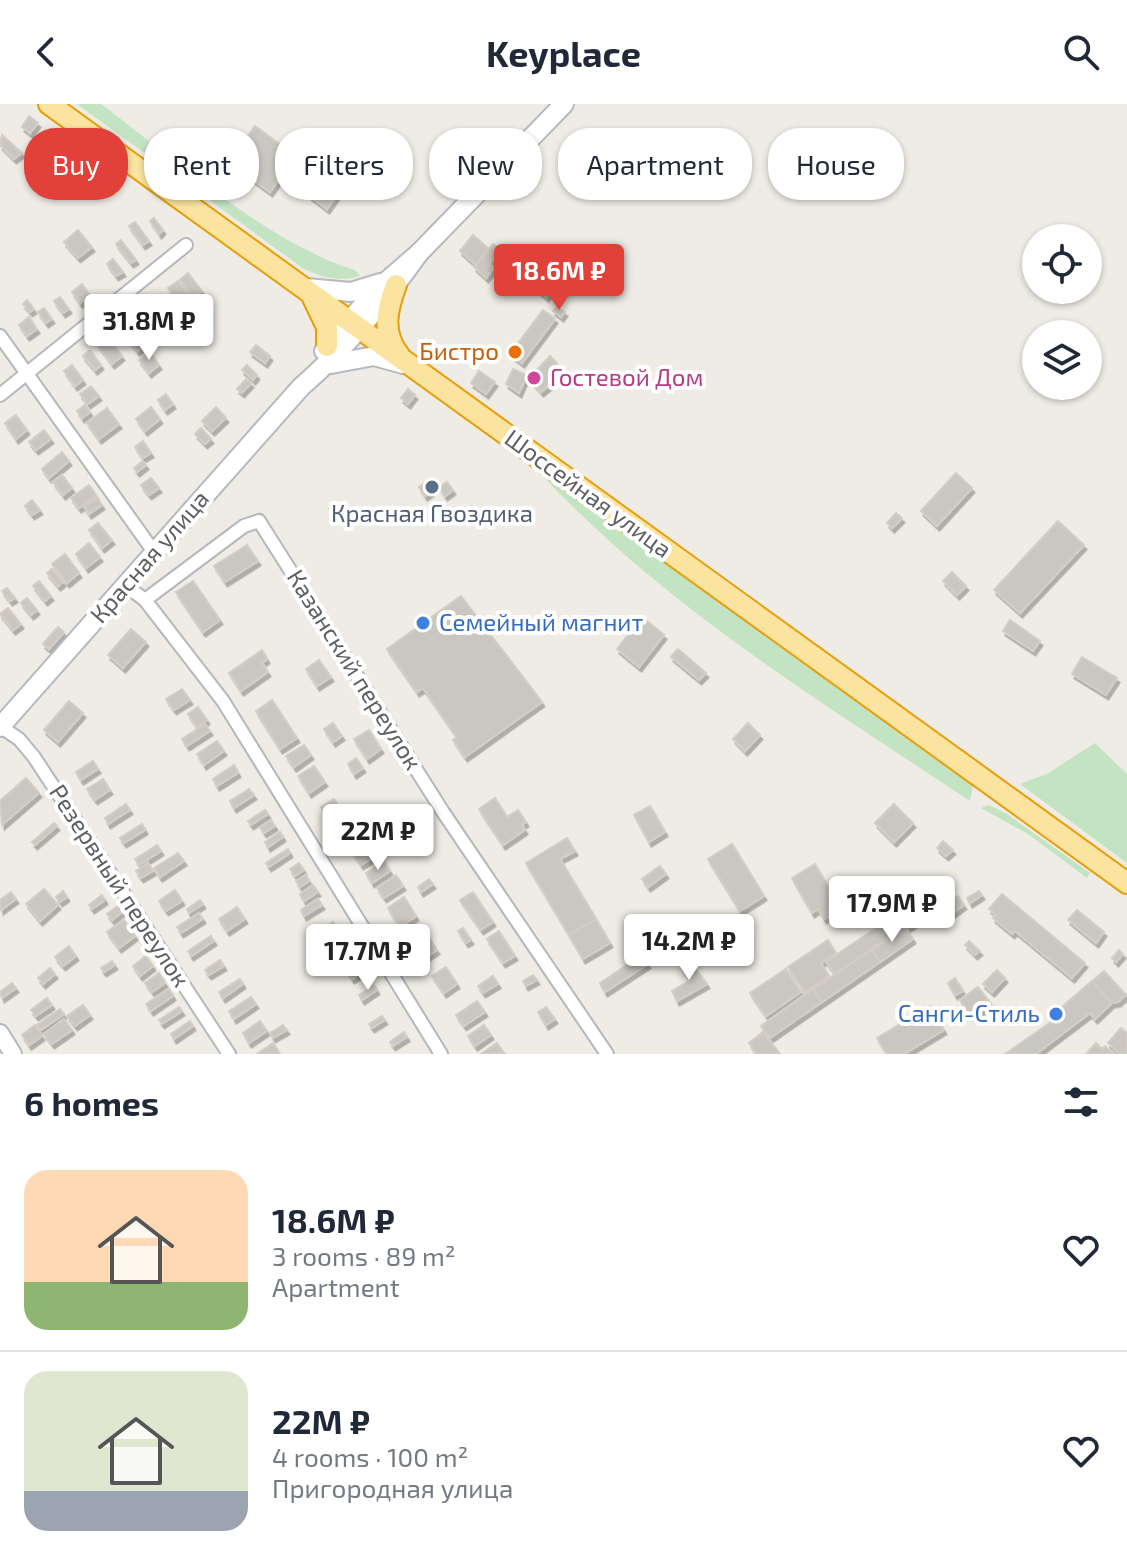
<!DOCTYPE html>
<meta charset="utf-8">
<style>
:root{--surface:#fff;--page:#f2f2f3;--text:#1f2937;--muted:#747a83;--line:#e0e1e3;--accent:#e14138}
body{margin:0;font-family:"Exo 2",sans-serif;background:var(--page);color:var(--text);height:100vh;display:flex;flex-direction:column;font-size:30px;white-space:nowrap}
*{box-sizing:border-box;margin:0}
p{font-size:26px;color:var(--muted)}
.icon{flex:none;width:44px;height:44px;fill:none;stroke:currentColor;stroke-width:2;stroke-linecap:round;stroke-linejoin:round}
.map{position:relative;height:950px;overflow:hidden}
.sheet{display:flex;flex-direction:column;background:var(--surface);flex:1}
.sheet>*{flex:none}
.top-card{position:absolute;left:24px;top:24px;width:1080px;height:72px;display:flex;gap:16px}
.fabs{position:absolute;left:1022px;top:120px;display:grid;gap:16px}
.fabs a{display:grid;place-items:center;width:80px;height:80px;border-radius:50%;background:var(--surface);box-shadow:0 2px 6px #0004;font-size:40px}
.price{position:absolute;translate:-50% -68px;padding:0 18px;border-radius:8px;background:#fff;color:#222;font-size:26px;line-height:52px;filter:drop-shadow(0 2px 4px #0008)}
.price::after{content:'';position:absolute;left:50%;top:48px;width:24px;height:18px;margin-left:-12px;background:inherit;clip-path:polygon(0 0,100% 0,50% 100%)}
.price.selected{background:var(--accent);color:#fff}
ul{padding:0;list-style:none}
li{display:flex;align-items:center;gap:24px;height:200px;padding:0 24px}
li+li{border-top:2px solid var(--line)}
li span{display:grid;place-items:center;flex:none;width:224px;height:160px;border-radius:24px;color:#555}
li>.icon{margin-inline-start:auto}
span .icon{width:96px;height:96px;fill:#fffc;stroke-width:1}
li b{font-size:34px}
h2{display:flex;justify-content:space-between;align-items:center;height:96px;padding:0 24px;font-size:34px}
.pill{padding:0 28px;border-radius:32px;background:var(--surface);box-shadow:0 2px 6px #0004;font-size:28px;line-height:72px}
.pill.selected{background:var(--accent);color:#fff}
header{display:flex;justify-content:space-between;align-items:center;height:104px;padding:0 24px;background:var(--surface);font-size:36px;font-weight:700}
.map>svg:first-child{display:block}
.grass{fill:#c3e4c2}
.building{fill:#cac7c2;stroke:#d3cdc3;stroke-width:2;filter:url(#shadow)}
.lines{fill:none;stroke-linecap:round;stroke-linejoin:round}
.minor-casing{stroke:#b5b7bb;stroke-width:16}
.tertiary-casing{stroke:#b5b7bb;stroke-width:20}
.secondary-casing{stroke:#b6b9be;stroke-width:22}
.trunk-casing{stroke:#e89e0b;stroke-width:24}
.minor{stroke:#fff;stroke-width:12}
.tertiary{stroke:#fff;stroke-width:16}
.secondary{stroke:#fff;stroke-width:18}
.trunk{stroke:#fae49f;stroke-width:20}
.food-dot{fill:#e8710a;stroke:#fff;stroke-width:3}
.hotel-dot{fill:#d1479c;stroke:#fff;stroke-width:3}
.service-dot{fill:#5c6f8a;stroke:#fff;stroke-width:3}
.shop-dot{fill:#3f7fe0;stroke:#fff;stroke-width:3}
.labels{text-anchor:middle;stroke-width:8;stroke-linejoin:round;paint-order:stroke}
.food-label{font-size:24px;fill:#c56008;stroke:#fff;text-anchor:end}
.hotel-label{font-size:24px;fill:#b23c85;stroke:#fff;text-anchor:start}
.street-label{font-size:24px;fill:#5c6064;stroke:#fff}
.service-label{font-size:24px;fill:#4e5e75;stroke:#fff}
.shop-label{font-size:24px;fill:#366cbe;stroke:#fff;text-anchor:start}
</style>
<header><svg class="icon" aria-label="back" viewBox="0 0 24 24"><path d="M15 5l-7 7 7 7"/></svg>Keyplace<svg class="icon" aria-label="search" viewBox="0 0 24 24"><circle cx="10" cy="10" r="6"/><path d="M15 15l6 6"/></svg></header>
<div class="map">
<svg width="1127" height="950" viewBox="0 0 1127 950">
<defs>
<filter id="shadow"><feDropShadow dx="2.5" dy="4.5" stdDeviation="0" flood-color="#0004"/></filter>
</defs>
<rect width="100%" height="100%" fill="#eeece4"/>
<!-- grass -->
<path class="grass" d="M77,0H101C175,55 267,139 355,166L360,172C339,178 325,174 304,165Z
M541,370L973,681L970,697C821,598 664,502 541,370Z
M1095,639L1127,670V759L1020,680L1047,670Z
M989,701L1007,710L1090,769L1087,774L1028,730L981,704Z"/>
<!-- building -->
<path class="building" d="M29,12L38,19L30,29L22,23Z
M255,22L296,52L270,88L229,58Z
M2,31L22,49L14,55L0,41Z
M319,57L347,77L327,105L289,76L298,65L307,72Z
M64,61L80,81L75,85L59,64Z
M154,114L163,126L159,130L150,117Z
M135,118L149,137L143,141L129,122Z
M78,126L92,143L78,154L64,138Z
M473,131L489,145L476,161L460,147Z
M121,136L136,156L131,159L116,140Z
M493,140L501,146L489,160L494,164L486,174L474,163Z
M539,148L573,179L566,187L532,156Z
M528,153L558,180L546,193L516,167Z
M113,155L123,168L116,172L107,160Z
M188,169L202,187L193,193L180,176Z
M178,177L191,194L181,202L168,184Z
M82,180L90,191L80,199L72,188Z
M160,192L178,215L173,219L155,196Z
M60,193L69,205L63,209L54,197Z
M27,196L34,205L30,208L23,200Z
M557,203L565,208L561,213L553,207Z
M44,204L52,215L46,219L38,208Z
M543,206L555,215L522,259L510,250Z
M140,209L158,234L146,243L127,218Z
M29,213L37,225L27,232L19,221Z
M129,222L144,242L137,247L122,227Z
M107,232L122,252L112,260L97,240Z
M256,241L270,252L265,259L250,248Z
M90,246L101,261L95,266L83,252Z
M150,248L159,261L149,269L139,256Z
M550,252L557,259L552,264L559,273L541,288L529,274Z
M72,261L83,276L75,282L64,267Z
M247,261L257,271L253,276L242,266Z
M513,265L527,271L519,289L506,280Z
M479,267L495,278L486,290L471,279Z
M246,275L251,279L242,289L237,285Z
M91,282L99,292L88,300L80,290Z
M408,285L415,291L408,300L401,294Z
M166,290L173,300L165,306L158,296Z
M85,301L90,308L82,314L77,307Z
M151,303L160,315L145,327L136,315Z
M216,303L226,314L212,327L202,317Z
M107,304L119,320L99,335L87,319Z
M16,311L27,326L16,335L5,319Z
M201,324L211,335L205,340L195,330Z
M44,326L51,335L36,346L29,338Z
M143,337L151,349L143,354L135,343Z
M62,348L69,357L49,374L42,365Z
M143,357L146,361L137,368L134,364Z
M956,369L972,384L937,422L921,407Z
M62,371L72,384L63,391L53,378Z
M151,374L159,384L149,391L141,381Z
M447,378L453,386L445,392L439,383Z
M425,379L431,388L425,392L419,383Z
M89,381L96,391L79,404L71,394Z
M97,394L102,401L89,410L84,403Z
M32,396L40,406L32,411L25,402Z
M896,409L902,414L892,424L887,419Z
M1058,417L1084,441L1020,509L994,486Z
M98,419L112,436L102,444L89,426Z
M89,439L100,453L86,464L76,450Z
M247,441L258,457L225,478L214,462Z
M65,450L79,469L67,479L52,460Z
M52,465L63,478L58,482L47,469Z
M952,468L966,482L957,491L943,477Z
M39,477L51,492L45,497L33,482Z
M193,477L220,516L203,528L176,488Z
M7,484L15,494L10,497L2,487Z
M461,492L542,598L465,653L453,636L457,633L423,584L417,588L387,545Z
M27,494L37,506L31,511L21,499Z
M8,504L21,520L13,526L0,510Z
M642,513L664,531L639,563L617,545Z
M1010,516L1040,537L1033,547L1003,527Z
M58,523L64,528L49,545L43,540Z
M131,525L146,538L123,564L108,551Z
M678,545L706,569L699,576L671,553Z
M262,546L267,555L262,559L268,568L241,587L229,569Z
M1082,553L1117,574L1106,591L1072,570Z
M319,556L331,573L317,582L306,565Z
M182,585L190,596L174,606L166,595Z
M272,596L297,634L280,645L256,607Z
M69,597L83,609L58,638L44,626Z
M198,603L207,616L197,623L188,610Z
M333,619L342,632L333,638L324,625Z
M748,619L760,631L745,647L733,635Z
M205,620L210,627L187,642L182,635Z
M369,626L381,645L367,655L354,635Z
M217,637L224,647L204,661L197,650Z
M304,641L311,651L294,663L286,652Z
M356,654L363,664L354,670L348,660Z
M93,657L98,665L81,676L76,668Z
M234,661L238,669L217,682L213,675Z
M314,662L325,678L309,689L298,672Z
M26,674L39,689L2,721L0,697Z
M103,675L110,686L95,696L87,685Z
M249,685L254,691L234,704L230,697Z
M495,694L507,713L518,706L526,718L522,721L525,726L503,741L479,705Z
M334,695L338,701L325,709L321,703Z
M126,700L130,706L108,720L105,714Z
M894,700L913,719L894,738L875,719Z
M650,702L665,728L649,738L634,711Z
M265,706L268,710L251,721L248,717Z
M351,709L379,750L361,761L334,721Z
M271,716L275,722L264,729L260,723Z
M54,719L57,722L35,741L32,738Z
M142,720L145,726L124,739L120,734Z
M280,728L283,733L268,743L265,738Z
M567,734L575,747L560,755L596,815L569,831L526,759Z
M943,737L953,746L946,752L937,744Z
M732,740L764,792L740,807L708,755Z
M157,741L161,747L139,761L135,755Z
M288,745L290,749L269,763L266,759Z
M178,749L184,757L160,773L154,764Z
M384,757L390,767L372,779L366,769Z
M148,759L153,767L141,774L136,767Z
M299,759L304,766L295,772L290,765Z
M815,760L841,805L824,815L818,805L812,809L792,774Z
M660,762L666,770L648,783L642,775Z
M306,771L309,777L300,783L296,777Z
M396,771L403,782L384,794L377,784Z
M429,775L433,780L421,788L418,783Z
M933,779L946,797L907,824L895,806Z
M313,781L318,788L304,797L300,790Z
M44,785L58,801L40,817L26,800Z
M175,786L182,797L166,807L159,797Z
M63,787L67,793L60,798L56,793Z
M979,787L982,791L970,799L967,794Z
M11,788L16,795L1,806L0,796Z
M473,788L493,818L481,826L460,796Z
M1002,790L1085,859L1072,874L1015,827L1012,830L993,814L996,811L989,805Z
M102,791L105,796L92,805L89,801Z
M958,792L964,801L940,818L934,809Z
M404,793L416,812L400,823L388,804Z
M318,795L322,801L304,812L301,806Z
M200,796L203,800L189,809L187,805Z
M118,802L122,808L112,816L107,810Z
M237,803L245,815L227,827L219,815Z
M1077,806L1104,828L1096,839L1068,816Z
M199,809L203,815L181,829L177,823Z
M596,815L610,839L583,855L569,831Z
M889,815L898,827L835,870L826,858Z
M124,816L135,832L119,844L107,828Z
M333,818L337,823L315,838L312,832Z
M905,823L913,835L880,858L872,846Z
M463,824L471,836L466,839L458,827Z
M499,827L515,852L503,859L487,835Z
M426,829L437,846L423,855L412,838Z
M211,832L214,837L191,852L188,847Z
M828,836L836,849L821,859L829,872L805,888L788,863Z
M969,837L980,847L975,851L965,841Z
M348,838L352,845L329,860L325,853Z
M69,842L76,852L63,862L55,853Z
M872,846L880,858L822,898L813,885Z
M1119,846L1123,850L1116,858L1112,854Z
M642,851L648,860L605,888L600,879Z
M146,852L153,862L140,872L133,862Z
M220,856L224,862L209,871L205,866Z
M689,856L707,880L677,897L672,887L689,877L680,861Z
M112,857L115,861L104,868L101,864Z
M360,859L365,866L352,875L347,868Z
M446,863L457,880L444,889L432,872Z
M50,864L55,870L43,880L38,874Z
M786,865L801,888L766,912L750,889Z
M997,866L1005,874L992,888L983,880Z
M1104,867L1126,891L1118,898L1112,899L1092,877Z
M159,869L165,879L152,888L145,879Z
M533,871L537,876L526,882L523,877Z
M493,872L498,880L483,889L478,882Z
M955,874L963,887L955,891L948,879Z
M240,875L243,880L223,894L219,888Z
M1092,877L1112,899L1095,915L1090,909L1036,950H1005L1051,918L1049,914Z
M12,879L16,884L2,894L0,888Z
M374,881L377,886L362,896L359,891Z
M978,883L991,900L972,913L960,896Z
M169,885L173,892L151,907L146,900Z
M813,885L822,898L770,934L761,922Z
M251,893L256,900L234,915L229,907Z
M47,894L52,901L36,912L31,906Z
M477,897L485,908L464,922L456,911Z
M83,901L90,911L75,922L67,912Z
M930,902L944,926L904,950H887L877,934Z
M179,903L182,907L162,920L159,916Z
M546,903L555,915L546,921L538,908Z
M60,905L64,910L41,926L37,921Z
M382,912L385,916L372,924L369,920Z
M64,915L72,926L52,940L44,930Z
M190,917L193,922L174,935L171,930Z
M260,917L267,927L249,939L243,929Z
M35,921L42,932L29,941L22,931Z
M283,921L287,926L273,934L270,929Z
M484,921L491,931L475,942L468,932Z
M1121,924L1127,929V950H1120L1108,939Z
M404,928L407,933L393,942L390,938Z
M763,928L780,950H757L749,939Z
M273,939L280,950H257Z
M497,939L504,949L481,950Z
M1096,939L1102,945L1105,942L1114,950H1086Z"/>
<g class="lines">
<!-- minor casing -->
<g class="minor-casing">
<path id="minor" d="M0,232L154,448
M0,291L186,141
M125,481L145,496L223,597L441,950
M145,496L244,422L259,417L443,708L607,950
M1,623L19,635L34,653L229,950"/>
</g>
<!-- tertiary casing -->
<g class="tertiary-casing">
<path id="tertiary" d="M0,929L13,950"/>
</g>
<!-- secondary casing -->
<g class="secondary-casing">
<path id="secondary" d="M306,184L351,188L380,179
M324,247L374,188L419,149L564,0
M331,260L374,252L403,260
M0,623L301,283C347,243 384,198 419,149"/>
</g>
<!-- trunk casing -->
<g class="trunk-casing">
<path id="trunk" d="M49,0L1127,779
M396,181C387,205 381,228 399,251
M313,194L327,223V242"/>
</g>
<!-- minor -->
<use href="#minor" class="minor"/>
<!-- tertiary -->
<use href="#tertiary" class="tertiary"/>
<!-- secondary -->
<use href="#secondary" class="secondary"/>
<!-- trunk -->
<use href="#trunk" class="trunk"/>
</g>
<!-- markers -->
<circle class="food-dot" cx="515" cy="248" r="8"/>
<circle class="hotel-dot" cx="534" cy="274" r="8"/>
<circle class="service-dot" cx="432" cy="383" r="8"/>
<g class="shop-dot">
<circle cx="423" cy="519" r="8"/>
<circle cx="1056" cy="910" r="8"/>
</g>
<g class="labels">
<!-- food labels -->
<g class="food-label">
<text x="499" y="256">Бистро</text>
</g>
<!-- hotel labels -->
<g class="hotel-label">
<text x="550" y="282">Гостевой Дом</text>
</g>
<!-- street labels -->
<g class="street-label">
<text transform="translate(588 390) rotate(36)" y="8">Шоссейная улица</text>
<text transform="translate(150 453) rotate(-49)" y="8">Красная улица</text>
<text transform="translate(354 566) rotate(58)" y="8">Казанский переулок</text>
<text transform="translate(119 782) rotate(57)" y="8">Резервный переулок</text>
</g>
<!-- service labels -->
<g class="service-label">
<text x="432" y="418">Красная Гвоздика</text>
</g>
<!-- shop labels -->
<g class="shop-label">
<text x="439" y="527">Семейный магнит</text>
<text x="1040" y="918" text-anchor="end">Санги-Стиль</text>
</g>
</g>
</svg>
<div class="fabs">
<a><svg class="icon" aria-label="locate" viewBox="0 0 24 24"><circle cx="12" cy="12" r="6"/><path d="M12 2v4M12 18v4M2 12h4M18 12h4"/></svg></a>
<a><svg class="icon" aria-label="layers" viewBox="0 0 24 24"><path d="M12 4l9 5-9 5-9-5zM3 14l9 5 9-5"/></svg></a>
</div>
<b class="price selected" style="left:559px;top:208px">18.6M ₽</b>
<b class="price" style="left:149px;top:258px">31.8M ₽</b>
<b class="price" style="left:378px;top:768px">22M ₽</b>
<b class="price" style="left:892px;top:840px">17.9M ₽</b>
<b class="price" style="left:689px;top:878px">14.2M ₽</b>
<b class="price" style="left:368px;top:888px">17.7M ₽</b>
<div class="top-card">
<a class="pill selected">Buy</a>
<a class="pill">Rent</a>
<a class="pill">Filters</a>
<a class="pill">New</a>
<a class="pill">Apartment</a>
<a class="pill">House</a>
</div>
</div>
<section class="sheet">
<h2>6 homes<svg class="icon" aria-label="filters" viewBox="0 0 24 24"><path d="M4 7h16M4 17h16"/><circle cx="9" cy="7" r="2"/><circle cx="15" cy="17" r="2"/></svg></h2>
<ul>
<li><span style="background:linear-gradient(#ffd9b3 70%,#8fb573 0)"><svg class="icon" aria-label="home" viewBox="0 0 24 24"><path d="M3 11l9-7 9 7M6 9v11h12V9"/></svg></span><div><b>18.6M ₽</b><p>3 rooms · 89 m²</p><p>Apartment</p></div><svg class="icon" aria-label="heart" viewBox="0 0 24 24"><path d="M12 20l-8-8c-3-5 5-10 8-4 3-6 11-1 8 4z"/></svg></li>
<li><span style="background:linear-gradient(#dfe7d0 75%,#9aa5b1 0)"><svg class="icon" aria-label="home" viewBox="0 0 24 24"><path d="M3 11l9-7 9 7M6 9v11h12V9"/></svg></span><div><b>22M ₽</b><p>4 rooms · 100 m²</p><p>Пригородная улица</p></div><svg class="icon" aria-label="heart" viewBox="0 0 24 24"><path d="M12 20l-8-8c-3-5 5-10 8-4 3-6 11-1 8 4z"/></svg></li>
</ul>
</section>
